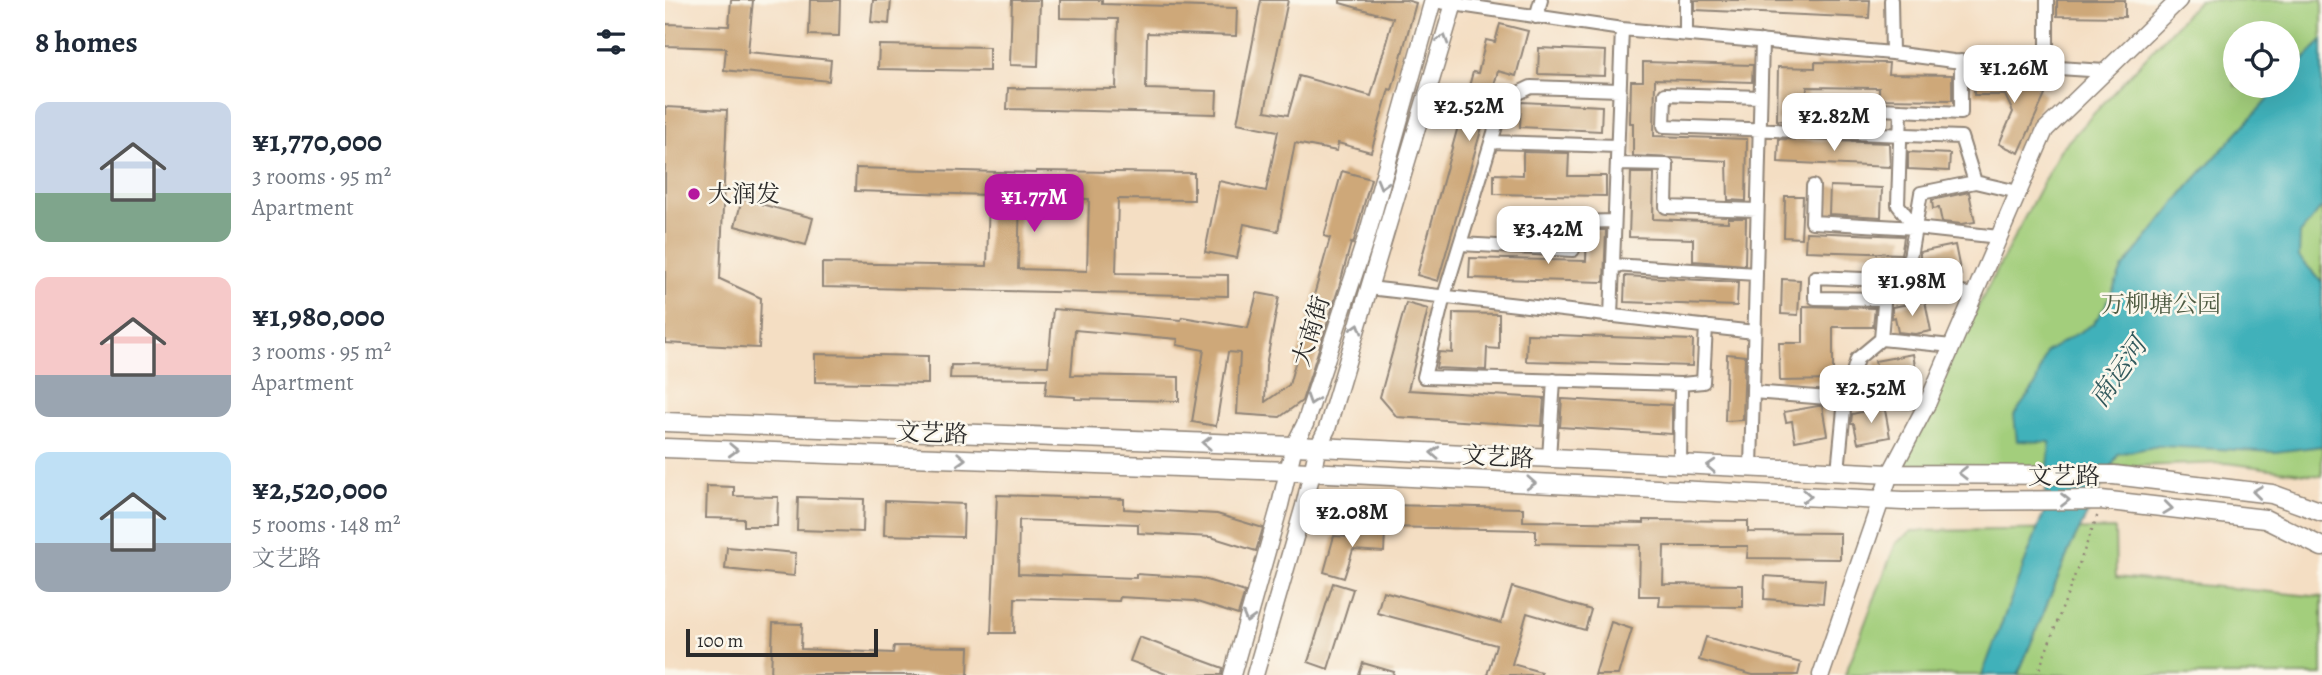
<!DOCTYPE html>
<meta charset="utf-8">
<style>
:root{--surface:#fff;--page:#f6f6f7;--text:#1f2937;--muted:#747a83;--accent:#b5179e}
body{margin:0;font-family:Alegreya,"Noto Serif SC",serif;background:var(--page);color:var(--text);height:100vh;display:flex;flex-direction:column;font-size:26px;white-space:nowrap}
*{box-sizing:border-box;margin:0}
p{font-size:23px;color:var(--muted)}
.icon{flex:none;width:38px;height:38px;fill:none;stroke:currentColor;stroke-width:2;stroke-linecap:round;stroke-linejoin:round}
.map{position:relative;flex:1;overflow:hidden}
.drawer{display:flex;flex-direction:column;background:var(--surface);width:665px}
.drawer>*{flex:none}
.tools{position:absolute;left:1558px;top:21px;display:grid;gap:14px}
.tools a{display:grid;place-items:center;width:77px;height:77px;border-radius:50%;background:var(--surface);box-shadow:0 7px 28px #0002;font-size:35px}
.scale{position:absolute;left:21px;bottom:18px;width:192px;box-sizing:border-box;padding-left:7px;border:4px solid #2b2b2b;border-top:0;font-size:19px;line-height:24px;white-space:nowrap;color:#2b2b2b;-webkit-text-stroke:5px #fbf7ec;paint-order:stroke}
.price{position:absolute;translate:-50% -60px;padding:0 16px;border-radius:14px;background:#fff;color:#222;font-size:23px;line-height:46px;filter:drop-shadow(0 2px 4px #0008)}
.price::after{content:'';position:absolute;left:50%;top:42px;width:21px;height:16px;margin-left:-10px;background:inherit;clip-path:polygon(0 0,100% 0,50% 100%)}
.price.active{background:var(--accent);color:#fff}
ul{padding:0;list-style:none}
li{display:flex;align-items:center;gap:21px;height:175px;padding:0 35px}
li span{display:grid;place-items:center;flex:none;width:196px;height:140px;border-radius:14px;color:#555}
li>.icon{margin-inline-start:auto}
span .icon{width:84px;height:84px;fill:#fffc;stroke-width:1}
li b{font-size:30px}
h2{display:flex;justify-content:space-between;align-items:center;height:84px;padding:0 35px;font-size:30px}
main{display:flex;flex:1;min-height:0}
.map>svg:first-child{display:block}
.green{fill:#a3ce7b;stroke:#677c53;stroke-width:2;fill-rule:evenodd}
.water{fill:#41b1ba;stroke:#366e72;stroke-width:2}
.building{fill:#cea879;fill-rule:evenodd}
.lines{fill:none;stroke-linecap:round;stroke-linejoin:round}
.minor-casing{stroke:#908477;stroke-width:16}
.tertiary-casing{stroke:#908477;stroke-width:19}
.secondary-casing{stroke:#908477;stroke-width:21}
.path{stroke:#908477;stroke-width:2.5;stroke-dasharray:2 5;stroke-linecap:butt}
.minor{stroke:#fff;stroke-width:12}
.tertiary{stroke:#fff;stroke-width:16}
.secondary{stroke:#fff;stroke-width:18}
.oneway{stroke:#a0a0a0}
.poi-dot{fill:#b5179e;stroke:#fbf7ec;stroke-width:2.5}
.labels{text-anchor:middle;stroke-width:5;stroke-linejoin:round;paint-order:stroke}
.poi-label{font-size:24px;fill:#2b2b2b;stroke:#fbf7ec;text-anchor:start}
.park-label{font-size:24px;fill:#4f5c43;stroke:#fbf7ec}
.street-label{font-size:24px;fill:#2b2b2b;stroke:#fbf7ec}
.water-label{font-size:26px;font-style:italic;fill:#335a5d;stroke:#fbf7ec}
</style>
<main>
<section class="drawer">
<h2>8 homes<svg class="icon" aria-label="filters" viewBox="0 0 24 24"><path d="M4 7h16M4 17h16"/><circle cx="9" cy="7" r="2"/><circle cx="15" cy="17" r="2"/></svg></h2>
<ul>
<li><span style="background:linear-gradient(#c9d6e8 65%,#7fa58c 0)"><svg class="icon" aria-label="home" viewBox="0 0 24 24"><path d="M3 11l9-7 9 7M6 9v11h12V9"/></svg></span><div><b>¥1,770,000</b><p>3 rooms · 95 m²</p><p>Apartment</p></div></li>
<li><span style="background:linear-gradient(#f6c9c9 70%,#9aa5b1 0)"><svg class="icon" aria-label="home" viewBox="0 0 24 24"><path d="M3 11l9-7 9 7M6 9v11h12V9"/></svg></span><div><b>¥1,980,000</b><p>3 rooms · 95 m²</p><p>Apartment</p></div></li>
<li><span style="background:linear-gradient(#bfe0f5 65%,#9aa5b1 0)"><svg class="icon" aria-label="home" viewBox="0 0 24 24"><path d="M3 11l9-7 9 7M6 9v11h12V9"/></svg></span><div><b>¥2,520,000</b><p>5 rooms · 148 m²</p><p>文艺路</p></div></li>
</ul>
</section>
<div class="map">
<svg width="1657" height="675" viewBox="0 0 1657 675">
<rect width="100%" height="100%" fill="#fbf7ec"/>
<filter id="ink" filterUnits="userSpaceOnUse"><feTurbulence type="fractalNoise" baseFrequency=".0143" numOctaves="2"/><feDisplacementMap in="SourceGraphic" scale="14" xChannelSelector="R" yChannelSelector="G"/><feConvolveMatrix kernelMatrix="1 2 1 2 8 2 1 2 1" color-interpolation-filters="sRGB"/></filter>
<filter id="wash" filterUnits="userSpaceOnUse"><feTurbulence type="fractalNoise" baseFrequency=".00686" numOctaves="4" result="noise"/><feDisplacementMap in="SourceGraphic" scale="28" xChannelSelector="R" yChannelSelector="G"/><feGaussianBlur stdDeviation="1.57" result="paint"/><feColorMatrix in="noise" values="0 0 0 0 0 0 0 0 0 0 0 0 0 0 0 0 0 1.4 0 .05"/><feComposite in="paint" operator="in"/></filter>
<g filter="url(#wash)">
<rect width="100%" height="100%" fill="#f4dec3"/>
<!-- green -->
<path class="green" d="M1534,0H1657V476L1562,463L1225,474L1395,150ZM1570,33H1622V86H1570Z
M1450,529L1451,577L1657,597V675H1180L1231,543L1247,531Z"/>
<!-- water -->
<path class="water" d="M1657,40V207L1635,234L1634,257L1657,282V446L1610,452L1494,446L1453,454L1406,546L1353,675H1317L1379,512L1385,442L1352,441L1349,415L1370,386L1381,352L1428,324L1440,307L1457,269L1523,187L1615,86H1622V78Z"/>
<g id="blocks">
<!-- building -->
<path class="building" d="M66,0H88L83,52L166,60L164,81L59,70L61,48L0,46V24L64,26Z
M145,0H175L174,36L144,35Z
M208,0H226L224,24L206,22Z
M347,0H375L373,66L345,65Z
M395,0H437V4L572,8L571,36L482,33L481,89L552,91L551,114L342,109L343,88L451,89L453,19L395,18Z
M596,0H623L600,111L623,115L634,76L706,96L728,18L675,3V0H741L751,3L727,90L724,89L706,152L673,143L672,151L630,143L613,231L579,224L572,258L540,252L554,181L601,191L613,131L572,123Z
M1030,0H1205L1204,18L1030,10Z
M1392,0H1460V17L1392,16Z
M835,24L863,31L851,76L833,71L773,281L752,275L808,72L813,73L821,40L830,42Z
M214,45L324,47V71L213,69Z
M874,48L941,51L940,76L873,74Z
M978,62L1088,65L1087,82L990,79L989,136L1082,139L1081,201L1063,200L1062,161L968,156V123H965L966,81H978Z
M1150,62L1224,63L1223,74L1287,75V100L1214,99V88L1142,87L1141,123L1112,120L1113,67L1150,68Z
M1309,77H1363L1380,95L1354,153L1334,144L1348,112L1340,95H1309Z
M856,102L937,106L936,131L855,127Z
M0,107L62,110L55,279L96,298L94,348L0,343Z
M1114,139L1224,143L1225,167L1113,162Z
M858,152L904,153L903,176H941V196L829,194V174L858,175Z
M1243,152L1285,154L1284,171L1243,169Z
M191,168L371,173V171L529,173V200L453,199L451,273L563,275V296L157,287V263L322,266L324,195L190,191ZM355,198L424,199L422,271L353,269Z
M677,171L706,179L688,244L686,243L674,287L637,401L615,417L572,414L575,353L563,352L551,426L527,422L539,350L512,345L513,339L410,330L406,375L514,377V401L410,399V397L380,395L382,379L285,378L286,365L383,366L388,309L516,320L517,317L583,328L592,293L614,297L601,365L600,402L624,385L665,238L659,236Z
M966,173H989L988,219L1063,222V218H1081L1080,265L1028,261V239L964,237Z
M1165,186L1217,188L1216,217L1164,214Z
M1304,192L1310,222L1297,224L1277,222L1274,208L1268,209L1267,200Z
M1120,196H1138L1136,238L1119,237Z
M77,199L148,218L141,245L70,226Z
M922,230H941L939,282L804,278L805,258L921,261Z
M1141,232L1239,236L1238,244L1236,254L1140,251Z
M1290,245L1296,275L1270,280L1264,279L1260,261L1255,262V252Z
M960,276L1073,282L1072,306L959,302Z
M1117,279L1135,280L1133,315L1116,314Z
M1260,301L1266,331L1250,334L1233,332L1230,317L1227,318V307Z
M741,303L763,309L743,390L879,398L877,426L732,417L715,397Z
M1138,306L1210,308L1208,327H1168V380L1115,381L1114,343H1138Z
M788,313L834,314V349L822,348L821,370L771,368L774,352L787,353Z
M862,334L1028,340L1027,366L861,361Z
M150,354L263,356V384L150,382Z
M1062,354L1080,356L1078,420L1060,421Z
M1248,354L1253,384L1222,389L1218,370L1212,371L1210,361Z
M897,399L1007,405V434L895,427Z
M1153,406H1157L1162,435L1130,441L1127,421L1121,422L1119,412Z
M1210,409L1220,410L1225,437L1193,443L1189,424H1186L1187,414Z
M42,486L69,487V496L113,497L112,526H79V519L41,518Z
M332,495L459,499V509L552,514L598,528L591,551L546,537L473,533V524L354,520L353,574L471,578V574L535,578L580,592L573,615L529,601L455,597L454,601L350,598L349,633H326Z
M133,497L199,499L198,532L132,530Z
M220,501L299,504L298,537L219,535Z
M721,505L858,508V521L979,523V520L1083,521V532L1175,533V559L1082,558L1083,546H999L998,584L1078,585V607L994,606L995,596H974L975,545L871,543V530L720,527Z
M685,530L720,531L719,552L688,550L679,578L659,572L669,536L684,537Z
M62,547L131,553L129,576L60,569Z
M1100,576L1160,580L1158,603L1099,599Z
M668,583L688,589L663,669L643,662Z
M847,587L926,610L920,630L862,613L847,664L876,672V675H822L831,645L712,613L718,591L836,623Z
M946,622L967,629L953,675H930Z
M108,623L137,624L136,649L228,653L229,646L304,647L303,675H106Z
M474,637L558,668L557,675H504L465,661Z
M1041,637L1136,663L1133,675H1088L1034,660Z
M698,663L729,672L728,675H694Z"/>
</g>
</g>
<g filter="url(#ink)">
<use href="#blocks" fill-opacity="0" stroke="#908477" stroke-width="2"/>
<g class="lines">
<!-- minor casing -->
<g class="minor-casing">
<path id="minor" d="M1226,0L1227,53
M768,1L957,29L1227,53L1288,61L1440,71
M871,17L876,0
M1021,34V0
M1382,67V0
M954,90L866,87L839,100L779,296L759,377L1016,384L1015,464
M1095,97L1000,94L999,126L1296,137L1310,182
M1236,110L1233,205L1251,228
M1154,132L1155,106L1296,113V61
M826,142L952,146
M952,164L1002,165L1001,207L1092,210
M1148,186L1147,222L1251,228L1334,237
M795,244L908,250L910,222L949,221
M948,265L1091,274
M704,288L1089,332
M1220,299L1150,298V277L1221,280L1308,295
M946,316L957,29
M1216,339L1287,346
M1016,384L1038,382L1041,326
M1088,392L1188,400L1263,402
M884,458L889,380
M1086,468L1097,41
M1173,471L1180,399L1192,359L1216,339L1221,280L1245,257L1256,193L1310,182L1353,192"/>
</g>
<!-- tertiary casing -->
<g class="tertiary-casing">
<path id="tertiary" d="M567,675L615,505L629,446L640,424L703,232L768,0
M590,675L639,506L653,447L662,429L790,0
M1156,675L1225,474L1263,402L1380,130L1514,0"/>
</g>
<!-- secondary casing -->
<g class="secondary-casing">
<path id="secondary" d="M0,422L653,447L1225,474L1449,475L1607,494L1657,512
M0,448L623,471L1238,501L1436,500L1600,519L1657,547"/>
</g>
<!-- path -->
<path class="path" d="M1372,675L1433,514"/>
<!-- minor -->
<use href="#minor" class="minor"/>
<!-- tertiary -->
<use href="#tertiary" class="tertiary"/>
<!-- secondary -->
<use href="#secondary" class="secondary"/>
</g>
<!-- one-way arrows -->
<defs><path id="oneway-chevron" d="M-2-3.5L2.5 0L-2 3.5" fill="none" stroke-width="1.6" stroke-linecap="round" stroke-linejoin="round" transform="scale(1.75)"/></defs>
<g class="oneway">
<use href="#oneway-chevron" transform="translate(778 39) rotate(-73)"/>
<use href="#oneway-chevron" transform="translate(717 184) rotate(106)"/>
<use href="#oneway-chevron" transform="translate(692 328) rotate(-73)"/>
<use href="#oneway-chevron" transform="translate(647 400) rotate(108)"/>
<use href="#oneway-chevron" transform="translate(542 443) rotate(-178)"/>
<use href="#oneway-chevron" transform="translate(68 450) rotate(2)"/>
<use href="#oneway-chevron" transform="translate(770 453) rotate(-177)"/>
<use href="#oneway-chevron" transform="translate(296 459) rotate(2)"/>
<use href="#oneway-chevron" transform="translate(1046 466) rotate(-177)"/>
<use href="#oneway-chevron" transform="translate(1298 473) rotate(180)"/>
<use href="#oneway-chevron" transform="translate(866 483) rotate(3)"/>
<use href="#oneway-chevron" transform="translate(1592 492) rotate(-173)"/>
<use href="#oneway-chevron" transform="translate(1142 496) rotate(3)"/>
<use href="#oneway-chevron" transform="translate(1400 500)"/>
<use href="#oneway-chevron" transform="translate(1503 508) rotate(7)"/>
<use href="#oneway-chevron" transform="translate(583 618) rotate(106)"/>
</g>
</g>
<!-- markers -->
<circle class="poi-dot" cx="29" cy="194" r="7"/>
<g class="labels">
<!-- poi labels -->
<g class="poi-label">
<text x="43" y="202">大润发</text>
</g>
<!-- park labels -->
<g class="park-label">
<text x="1496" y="312">万柳塘公园</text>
</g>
<!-- street labels -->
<g class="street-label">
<text transform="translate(646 331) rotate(-72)" y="8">大南街</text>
<text transform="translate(267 433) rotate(2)" y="8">文艺路</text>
<text transform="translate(833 457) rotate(3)" y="8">文艺路</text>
<text x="1399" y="484">文艺路</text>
</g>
<!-- water labels -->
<g class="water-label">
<text transform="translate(1453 372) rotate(-55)" y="9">南运河</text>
</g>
</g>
</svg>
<div class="tools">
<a><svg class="icon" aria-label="locate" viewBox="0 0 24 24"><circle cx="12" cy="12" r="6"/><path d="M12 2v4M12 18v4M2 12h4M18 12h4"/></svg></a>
</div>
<div class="scale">100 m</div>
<b class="price" style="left:1349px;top:105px">¥1.26M</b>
<b class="price" style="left:804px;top:143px">¥2.52M</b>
<b class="price" style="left:1169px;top:153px">¥2.82M</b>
<b class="price active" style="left:369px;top:234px">¥1.77M</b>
<b class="price" style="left:883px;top:266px">¥3.42M</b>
<b class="price" style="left:1247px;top:318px">¥1.98M</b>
<b class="price" style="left:1206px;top:425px">¥2.52M</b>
<b class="price" style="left:687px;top:549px">¥2.08M</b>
</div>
</main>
